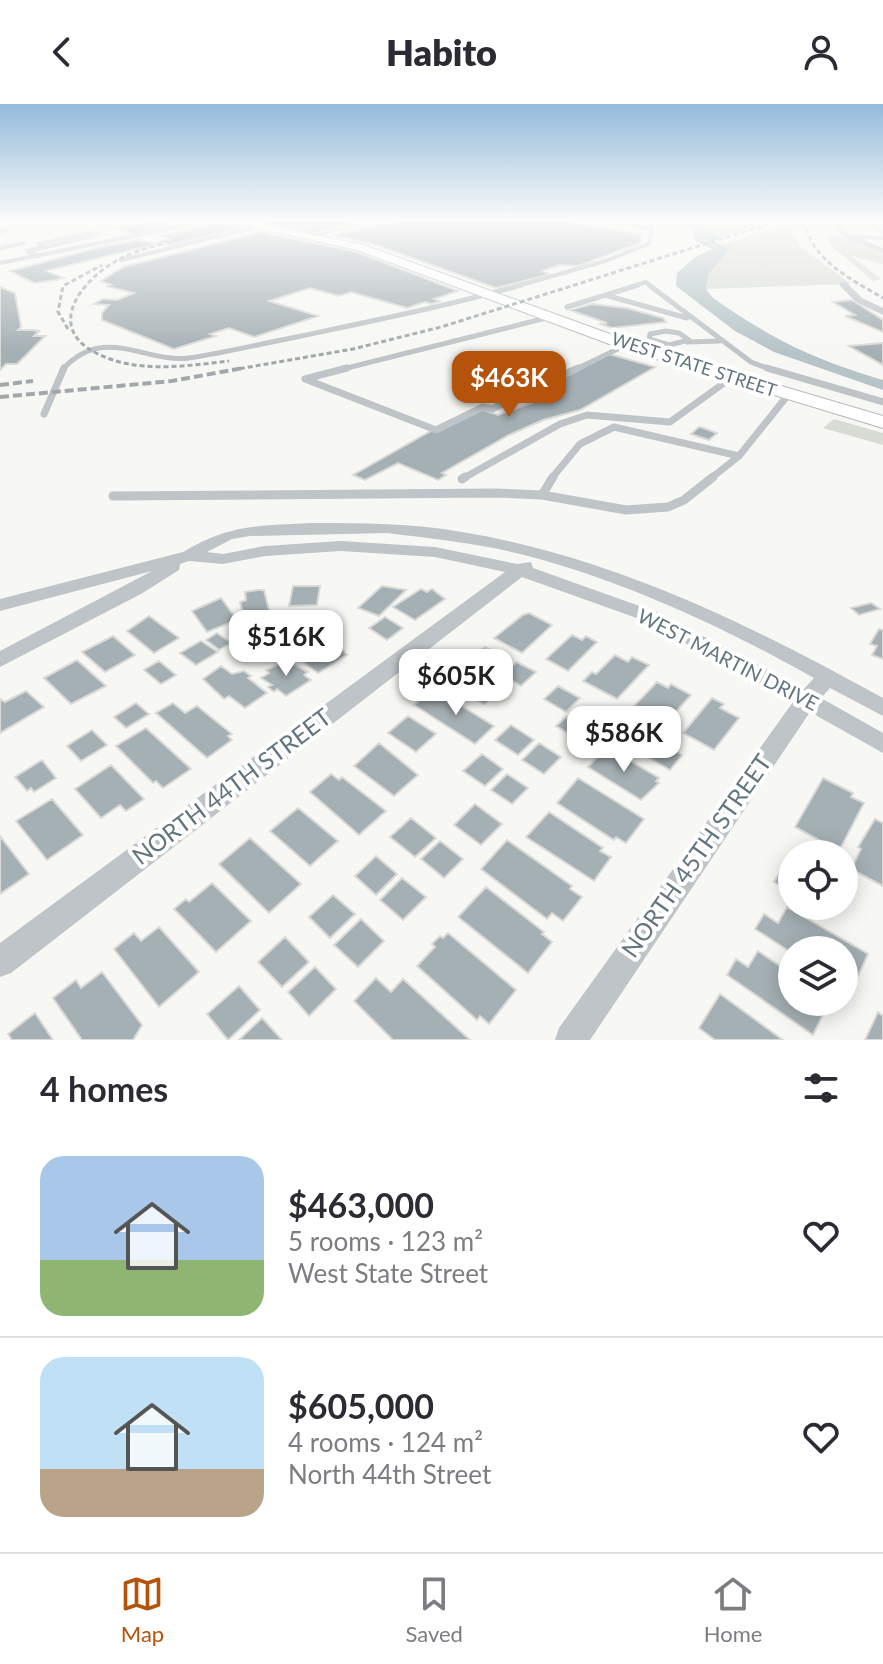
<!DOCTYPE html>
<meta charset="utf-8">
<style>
:root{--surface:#fff;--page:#f2f2f3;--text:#2b2b33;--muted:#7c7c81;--line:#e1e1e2;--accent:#b45309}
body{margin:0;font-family:Lato,sans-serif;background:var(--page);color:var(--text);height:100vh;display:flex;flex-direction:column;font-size:30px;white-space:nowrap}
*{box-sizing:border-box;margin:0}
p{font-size:26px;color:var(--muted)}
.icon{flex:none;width:44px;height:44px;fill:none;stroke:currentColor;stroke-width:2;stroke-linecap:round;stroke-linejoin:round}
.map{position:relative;height:936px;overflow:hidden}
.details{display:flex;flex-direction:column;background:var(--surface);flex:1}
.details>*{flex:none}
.controls{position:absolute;left:778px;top:736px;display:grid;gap:16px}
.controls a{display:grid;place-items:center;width:80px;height:80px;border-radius:50%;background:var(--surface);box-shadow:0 4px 20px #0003;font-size:40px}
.price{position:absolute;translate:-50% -68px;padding:0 18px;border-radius:16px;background:#fff;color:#222;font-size:26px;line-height:52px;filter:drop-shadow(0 2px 4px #0008)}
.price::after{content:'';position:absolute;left:50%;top:48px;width:24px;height:18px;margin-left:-12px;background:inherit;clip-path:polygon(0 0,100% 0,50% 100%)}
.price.on{background:var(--accent);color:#fff}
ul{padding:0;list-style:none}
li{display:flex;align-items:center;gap:24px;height:200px;padding:0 40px}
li+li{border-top:2px solid var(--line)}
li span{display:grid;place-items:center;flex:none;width:224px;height:160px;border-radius:24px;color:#555}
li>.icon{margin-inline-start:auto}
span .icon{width:96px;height:96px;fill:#fffc;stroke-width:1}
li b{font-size:34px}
h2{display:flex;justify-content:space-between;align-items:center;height:96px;padding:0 40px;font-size:34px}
header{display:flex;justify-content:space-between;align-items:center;height:104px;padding:0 40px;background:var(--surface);font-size:36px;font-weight:800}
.menu{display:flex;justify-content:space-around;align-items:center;height:112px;border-top:2px solid var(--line);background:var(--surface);font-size:22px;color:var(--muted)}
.menu a{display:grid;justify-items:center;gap:4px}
.menu .on{color:var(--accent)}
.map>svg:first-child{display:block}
.green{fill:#d8dcd4}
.water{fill:#b6c4c7}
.building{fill:#a5b0b4;stroke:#d9d9d7;stroke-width:2}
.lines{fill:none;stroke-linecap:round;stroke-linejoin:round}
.secondary-casing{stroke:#b1b8bb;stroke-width:2}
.lane-far3{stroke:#bec4c7;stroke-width:4}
.lane-far2{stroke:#bec4c7;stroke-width:5}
.lane-far1{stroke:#bec4c7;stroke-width:7}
.lane{stroke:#bec4c7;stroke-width:9}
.street{fill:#bec4c7;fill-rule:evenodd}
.secondary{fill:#fff;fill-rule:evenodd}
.rail-far1{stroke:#a0a8ac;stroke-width:3;stroke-dasharray:5 3;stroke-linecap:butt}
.rail{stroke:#a0a8ac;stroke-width:4;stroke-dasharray:9 4;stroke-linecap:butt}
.labels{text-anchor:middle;stroke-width:8;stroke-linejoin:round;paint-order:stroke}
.far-street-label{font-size:18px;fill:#63767f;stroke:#fff}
.street-label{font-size:20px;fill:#63767f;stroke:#fff}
.near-street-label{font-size:24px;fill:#63767f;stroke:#fff}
</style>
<header><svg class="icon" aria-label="back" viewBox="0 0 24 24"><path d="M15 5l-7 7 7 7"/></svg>Habito<svg class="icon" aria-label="person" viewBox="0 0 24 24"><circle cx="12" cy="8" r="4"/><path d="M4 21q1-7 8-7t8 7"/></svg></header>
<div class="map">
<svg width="883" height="936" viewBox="0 0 883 936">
<rect width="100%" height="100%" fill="#f7f7f4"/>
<!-- green -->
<path class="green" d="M695,117H765L720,134Z
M795,118L792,131L801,143L851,180L706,185L708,171L728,146L720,141Z
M833,130L883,150V160L851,152L881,175L873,177L835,145L825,132Z
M834,315L883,329V341L823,324Z"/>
<!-- water -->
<path class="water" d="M682,117H695L720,134L713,137L729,145L708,171L706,185L712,193C769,234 815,256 883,276V286L774,248L735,227L676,182L677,169L695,153L712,145L696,137L693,127Z"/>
<!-- building -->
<path class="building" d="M150,117L186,119L133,131L113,124Z
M249,117H364L314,129Z
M393,117H569L642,130L640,139L578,162L560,161L542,167L551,170L496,184L376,141L333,131Z
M217,119L243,124L169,141L160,139L46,167L64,174L56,176L34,179L10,167L101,143L139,136L153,139L171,135L159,132Z
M261,128L354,147L458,187L434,195L440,197L432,200L425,198L407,204L351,188L339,192L310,184L269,197L318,212L254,233L229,224L210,230L216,232L174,245L102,216V209L109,201L94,200L103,195L117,196L134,189L106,182L111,181L101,177L123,163Z
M0,183L15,189L21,223L18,226H32L39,227L34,232H45L17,260H6L0,266Z
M852,196L883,216V228L845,212L855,211L833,198Z
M592,200L627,204L663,214L666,218L612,224L601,220L607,219L570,206Z
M883,239V261L849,242Z
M609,250L655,263L580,306L543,316L509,331L442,369L446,371L438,376L398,359L365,376L353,371L431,327L481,305L498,311L545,294L532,290Z
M699,323L703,324L717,329L709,336L691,330Z
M293,482H320L317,501L289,502Z
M382,482L406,486L379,512L358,504Z
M421,485L427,488L432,485L445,495L415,516L393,503Z
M257,486H264L270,510L244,515L240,498L246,496L245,488Z
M221,494L237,516L207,528L192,507Z
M871,499L880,505L859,511L851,504Z
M308,508L315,522L291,528L286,514Z
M529,509L552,521L522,549L494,534L523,511Z
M280,511L285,524L269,528L265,515Z
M149,512L179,534L154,549L127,527Z
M385,513L403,524L387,536L369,524Z
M879,525L883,526V555L872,551L877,542L870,540Z
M323,526L322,535H302L304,527Z
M217,529L231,539L219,546L206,536Z
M255,530L270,539L254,550L239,540Z
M572,531L582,536L586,532L597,538L568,567L546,555Z
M113,532L135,551L105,568L82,548Z
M201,537L218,548L196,561L180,549Z
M327,537L336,543L339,541L347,551L318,569L296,553Z
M485,543L504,553L490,565L470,554Z
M615,551L628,558L632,553L649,561L617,595L583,577L592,568L596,570Z
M77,556L106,582L71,600L44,574Z
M159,557L176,571L161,580L144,566Z
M287,557L308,568L304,571L311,576L286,592L277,585L274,588L268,583L272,581L261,574L269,569L266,566Z
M517,558L536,568L521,582L502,570Z
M221,562L232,570L244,567L251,572L248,574L267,589L245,604L229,592L224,595L203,575Z
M473,564L504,582L484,600L445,577L458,567L465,571Z
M657,578L668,584L671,580L691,591L663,622L631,605Z
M558,582L580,594L566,608L544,595Z
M26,587L44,603L0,629V595L5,598Z
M442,590L494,622L475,640L414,601L425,592L431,596Z
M712,594L724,600L720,604L739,614L714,646L683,629Z
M136,599L149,610L126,624L114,613Z
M173,599L185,609L197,602L232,630L228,632L232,636L207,654L156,609Z
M608,610L621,617L608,630L595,623Z
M408,612L436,630L416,648L388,629Z
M566,613L587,626L578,635L556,622Z
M511,621L534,636L518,651L495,636Z
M146,624L191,665L163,684L156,677L153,679L116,642Z
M92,626L107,641L81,657L67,642Z
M658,637L682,651L670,666L646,652Z
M379,639L418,671L394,692L354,662Z
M539,639L561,653L544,670L522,656Z
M607,643L659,674L656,677L659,679L641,696L588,663Z
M482,650L503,665L485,682L463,667Z
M42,656L56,674L34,688L31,684L27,687L15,673Z
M111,661L144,695L126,707L120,701L101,714L75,685Z
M331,670L339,676L342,673L386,707L359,731L310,688Z
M507,670L528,684L512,700L491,686Z
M578,674L644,715L626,739L616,733L614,736L557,699Z
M823,674L853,689L851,693L864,699L839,747L795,723Z
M52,695L83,731L47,756L16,717Z
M475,700L502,720L481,741L454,721Z
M298,704L338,737L310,762L270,727Z
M549,708L603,744L600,747L611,753L594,777L526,733Z
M411,714L436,734L415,753L390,733Z
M875,715L883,719V782L851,765L861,745L858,743Z
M0,732L29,770L0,790Z
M250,734L301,780L269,809L219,760Z
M507,736L572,782L570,785L582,793L563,817L552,809L547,815L481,765Z
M440,737L463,755L444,774L421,755Z
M376,752L397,770L376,791L355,772Z
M787,756L792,759V789L774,778Z
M402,774L426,793L403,816L380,796Z
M212,779L251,817L216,848L174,805L186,795L189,798Z
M486,783L544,828L542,830L552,838L528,869L458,813Z
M333,791L355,810L330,834L309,813Z
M787,803L868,850L851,888L844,883V846H792V849L755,825L764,810L778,819Z
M361,815L384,837L358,863L334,841Z
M159,823L199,868L159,903L114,845L134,829L141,837Z
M448,829L516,886L489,920L480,912L477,916L417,862L435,843L432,840L440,832L443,834Z
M285,833L309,858L282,883L258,858Z
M758,847L792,870V898H829L813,931L727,871L736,855L748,863Z
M315,863L336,885L309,912L288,888Z
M102,868L142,921L133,936H82L53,894L76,876L81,884Z
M376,874L391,888L403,875L470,936H393L354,897Z
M239,882L260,906L228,936L207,910Z
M720,890L783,936H715L699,924Z
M878,908L883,912V936H865Z
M35,909L53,936H12L8,930Z
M262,914L282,936H239Z"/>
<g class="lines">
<!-- secondary casing -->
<g class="secondary-casing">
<path id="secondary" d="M227,117H247L364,141L632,238L883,312V324L620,244L357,146Z"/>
</g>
<!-- lane-far3 -->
<path class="lane-far3" d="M882,117L873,123L883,128
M0,125L6,126L0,128
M89,129L98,130L43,144L38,140Z
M846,132L883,134
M0,144L24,139
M38,152L27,147L43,144
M121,156L261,122
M0,159L209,117
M514,183L605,157L648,140L653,126L618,117
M631,183L646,178L652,183"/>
<!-- lane-far2 -->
<path class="lane-far2" d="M649,181L751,258L772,266
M605,191L687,214
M567,203L638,181
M666,227L679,229L689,236L669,241L649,235L650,230Z
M687,238L720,237
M62,266C104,219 146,260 189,254C224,249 260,240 296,233C372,217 447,202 521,181
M339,266L550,213
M574,266L626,241"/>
<!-- lane-far1 -->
<path class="lane-far1" d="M347,264L305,275L436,326L483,303L492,305L578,264
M767,264L883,298
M44,310L64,264
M462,375L560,320L587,311L670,318L731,274
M551,375L580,340L614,323L739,352
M710,375L739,352L788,291"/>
<!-- lane -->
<path class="lane" d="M462,375L465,373
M542,391L553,373
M113,392L496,389L542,391L626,406L668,403L684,396L713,373"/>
<!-- street -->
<path class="street" d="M367,117H379L313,134L309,132Z
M839,117H845L842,123L851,131L883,144V149L845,135L834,123Z
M840,178H846L862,194L883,204V211L856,198L840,182Z
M311,419C362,419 412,419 462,428C613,453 751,521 883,594V612L830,584L821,594L883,629V649L810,608L590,936H555L559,924L793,598L645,517L522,473L11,869L0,873V839L505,468L435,453L341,447L265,452L223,460L189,457L180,460L179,466L141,490L0,563V547L152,467L0,507V495L183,448C230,420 257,422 311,419ZM387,429C436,435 484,440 532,453C631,480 725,524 814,574L804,585L659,509L533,464L531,458L517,460L435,443L341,437L265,442L223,450L207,448L232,435L250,432Z"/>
<!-- secondary -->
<use href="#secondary" class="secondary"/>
<!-- rail-far1 -->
<path class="rail-far1" d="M804,117C812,157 851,175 883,194
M162,140C146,144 130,149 116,157C81,177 45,223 96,249C136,270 186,262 229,257
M68,225L58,208L63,182L102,161
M232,266L353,245L441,223L778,117"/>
<!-- rail -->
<path class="rail" d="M0,281L33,277
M0,293L172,277L243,264"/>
</g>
<!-- sky -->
<linearGradient id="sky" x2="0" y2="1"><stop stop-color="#94badb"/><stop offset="0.47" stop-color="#fbfbfa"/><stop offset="1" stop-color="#fbfbfa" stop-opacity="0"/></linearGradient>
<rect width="883" height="248" fill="url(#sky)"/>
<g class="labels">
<!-- far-street labels -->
<g class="far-street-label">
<text transform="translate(694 261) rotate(18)" y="6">WEST STATE STREET</text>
</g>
<!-- street labels -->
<g class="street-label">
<text transform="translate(728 556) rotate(27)" y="7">WEST MARTIN DRIVE</text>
</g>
<!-- near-street labels -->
<g class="near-street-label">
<text transform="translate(232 683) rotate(-37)" y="8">NORTH 44TH STREET</text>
<text transform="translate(697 752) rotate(-55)" y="8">NORTH 45TH STREET</text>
</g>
</g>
</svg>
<div class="controls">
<a><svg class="icon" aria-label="locate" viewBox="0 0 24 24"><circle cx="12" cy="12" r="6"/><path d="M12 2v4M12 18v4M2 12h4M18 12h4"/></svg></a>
<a><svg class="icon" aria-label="layers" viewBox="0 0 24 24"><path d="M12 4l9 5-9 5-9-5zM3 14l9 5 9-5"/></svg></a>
</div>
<b class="price on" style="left:509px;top:315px">$463K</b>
<b class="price" style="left:286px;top:574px">$516K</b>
<b class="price" style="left:456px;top:613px">$605K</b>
<b class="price" style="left:624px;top:670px">$586K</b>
</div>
<section class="details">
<h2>4 homes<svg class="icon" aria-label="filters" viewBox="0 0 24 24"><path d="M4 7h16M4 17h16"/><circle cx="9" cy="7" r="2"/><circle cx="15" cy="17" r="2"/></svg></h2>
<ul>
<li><span style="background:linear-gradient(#a9c7e8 65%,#8fb573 0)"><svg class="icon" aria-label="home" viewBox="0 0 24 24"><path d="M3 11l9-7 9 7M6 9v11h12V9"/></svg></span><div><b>$463,000</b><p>5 rooms · 123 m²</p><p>West State Street</p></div><svg class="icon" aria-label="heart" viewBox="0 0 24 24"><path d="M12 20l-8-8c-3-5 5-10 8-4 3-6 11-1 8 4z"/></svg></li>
<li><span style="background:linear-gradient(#bfe0f5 70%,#b9a48a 0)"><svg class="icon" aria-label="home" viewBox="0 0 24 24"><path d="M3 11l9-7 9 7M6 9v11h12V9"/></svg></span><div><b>$605,000</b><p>4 rooms · 124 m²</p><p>North 44th Street</p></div><svg class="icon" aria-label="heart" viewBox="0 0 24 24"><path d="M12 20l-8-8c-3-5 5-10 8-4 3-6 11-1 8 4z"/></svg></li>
</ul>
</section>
<nav class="menu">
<a class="on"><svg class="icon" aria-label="map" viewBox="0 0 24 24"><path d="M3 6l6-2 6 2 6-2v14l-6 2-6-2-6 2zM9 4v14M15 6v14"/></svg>Map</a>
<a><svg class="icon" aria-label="saved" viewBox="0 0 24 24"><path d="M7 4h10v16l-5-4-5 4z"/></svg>Saved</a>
<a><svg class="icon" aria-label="home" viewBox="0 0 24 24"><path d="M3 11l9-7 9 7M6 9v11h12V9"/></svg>Home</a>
</nav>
